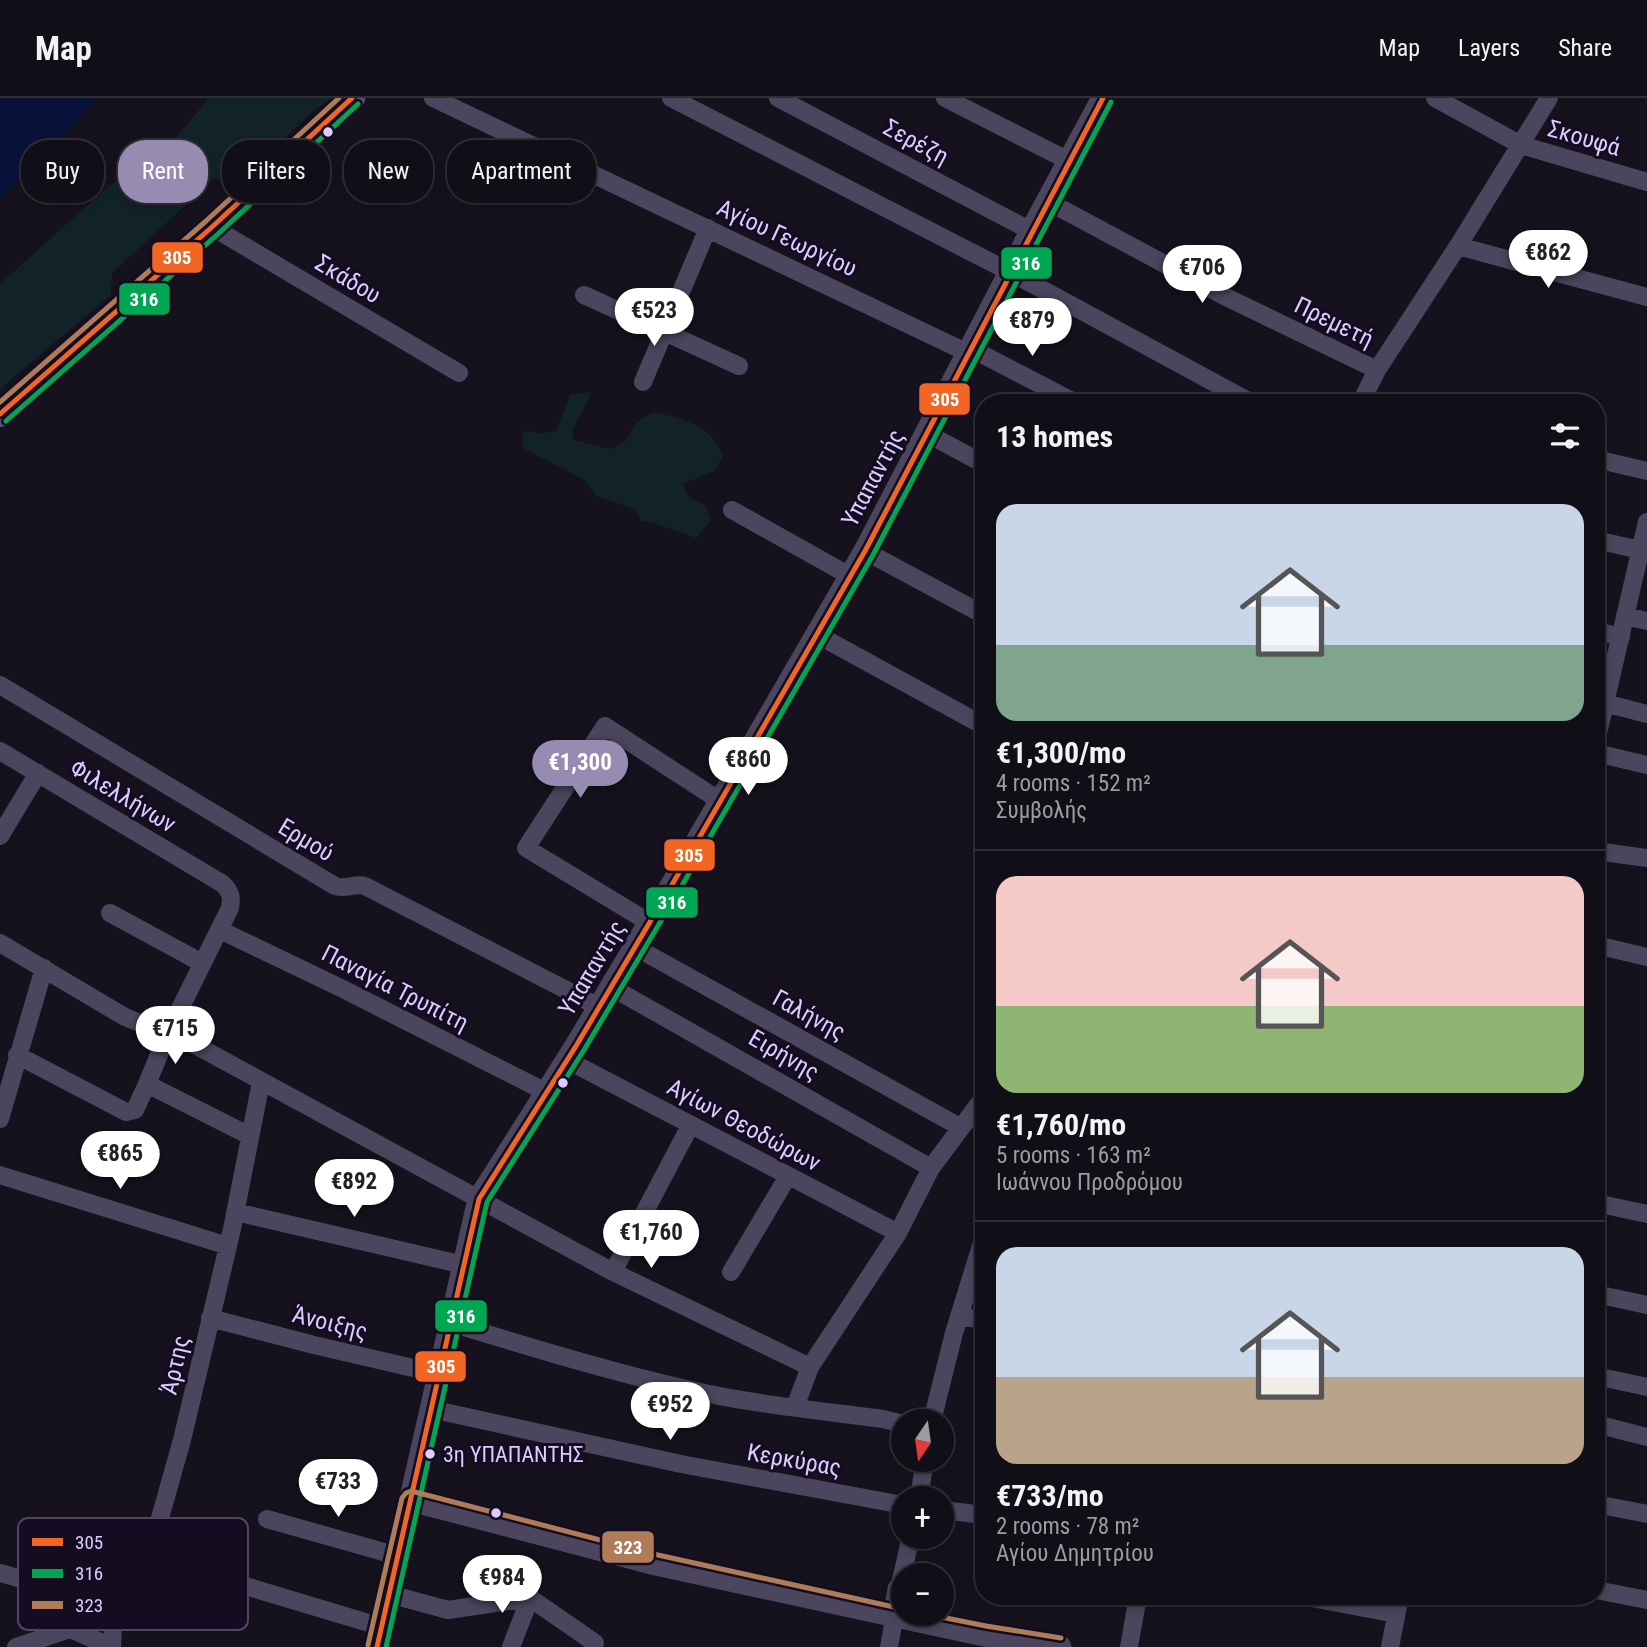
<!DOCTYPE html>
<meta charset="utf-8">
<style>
:root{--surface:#100e16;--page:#1e1c23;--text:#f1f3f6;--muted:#9c9ca1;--line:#302e35;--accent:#968bb0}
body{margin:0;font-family:"Roboto Condensed",sans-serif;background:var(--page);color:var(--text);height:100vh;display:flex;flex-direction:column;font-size:26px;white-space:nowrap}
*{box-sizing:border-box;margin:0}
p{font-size:23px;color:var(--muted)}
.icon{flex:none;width:38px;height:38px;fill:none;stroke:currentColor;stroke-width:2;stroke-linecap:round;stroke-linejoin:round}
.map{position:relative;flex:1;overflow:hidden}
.details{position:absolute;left:975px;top:296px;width:630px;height:1211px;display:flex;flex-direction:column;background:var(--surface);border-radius:28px;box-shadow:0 4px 10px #0003,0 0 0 2px var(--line)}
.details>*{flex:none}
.banner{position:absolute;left:21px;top:42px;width:665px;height:63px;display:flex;gap:14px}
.needle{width:46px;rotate:193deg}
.fabs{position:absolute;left:891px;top:1311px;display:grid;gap:14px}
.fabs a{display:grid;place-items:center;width:63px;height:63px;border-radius:50%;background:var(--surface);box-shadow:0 4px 10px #0003,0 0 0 2px var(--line);font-size:35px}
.price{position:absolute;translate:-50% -60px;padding:0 16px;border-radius:24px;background:#fff;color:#222;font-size:23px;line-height:46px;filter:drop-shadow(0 2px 4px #0008)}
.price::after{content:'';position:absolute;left:50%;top:42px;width:21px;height:16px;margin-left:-10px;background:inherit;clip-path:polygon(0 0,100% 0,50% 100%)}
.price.active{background:var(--accent);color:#fff}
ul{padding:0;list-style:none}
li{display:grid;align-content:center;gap:14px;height:371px;padding:0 21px}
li+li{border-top:2px solid var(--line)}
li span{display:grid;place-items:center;height:217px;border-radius:21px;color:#555}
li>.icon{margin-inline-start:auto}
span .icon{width:126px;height:126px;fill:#fffc;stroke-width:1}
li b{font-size:30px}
h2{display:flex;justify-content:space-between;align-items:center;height:84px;padding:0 21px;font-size:30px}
.tag{padding:0 24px;border-radius:28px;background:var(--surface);box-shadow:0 4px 10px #0003,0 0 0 2px var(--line);font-size:24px;line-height:63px}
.tag.active{background:var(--accent);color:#fff}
header{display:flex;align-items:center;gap:42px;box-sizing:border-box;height:98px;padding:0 35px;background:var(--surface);border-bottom:2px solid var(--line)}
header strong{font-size:33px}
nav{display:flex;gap:38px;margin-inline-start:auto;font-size:24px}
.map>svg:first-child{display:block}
.green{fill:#112329}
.water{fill:#09123b}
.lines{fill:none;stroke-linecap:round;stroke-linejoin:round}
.minor{stroke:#4b465d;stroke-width:18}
.tertiary{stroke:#4b465d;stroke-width:23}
.secondary{stroke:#5a5371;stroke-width:26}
.bus-1-casing{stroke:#140d21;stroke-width:10}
.bus-2-casing{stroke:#140d21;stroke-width:10}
.bus-3-casing{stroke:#140d21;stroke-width:10}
.bus-1{stroke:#f26522;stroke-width:5}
.bus-2{stroke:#00a651;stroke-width:5}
.bus-3{stroke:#b07c57;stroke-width:5}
.bus-dot{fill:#dcccff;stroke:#140d21;stroke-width:2.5}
.labels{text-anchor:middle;stroke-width:6;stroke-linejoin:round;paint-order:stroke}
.bus-label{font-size:22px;fill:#dcccff;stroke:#140d21;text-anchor:start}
.street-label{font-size:24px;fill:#dcccff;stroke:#140d21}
.key{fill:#140d21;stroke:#504664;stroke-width:2}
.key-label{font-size:19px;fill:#dcccff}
.line-badge{stroke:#140d21;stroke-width:2.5}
.badge-label{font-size:19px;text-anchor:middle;font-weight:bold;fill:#fff}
</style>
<header>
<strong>Map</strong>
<nav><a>Map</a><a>Layers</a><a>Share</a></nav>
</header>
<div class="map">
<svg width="1647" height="1549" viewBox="0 0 1647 1549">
<rect width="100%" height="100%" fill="#15121d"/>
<!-- green -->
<path class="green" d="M209,0H332L314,12L242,82L214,81L112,175L111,197L7,285L0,293V186L111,86L140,73L172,44Z
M592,294L572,333L573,342L610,351L626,343L635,326L652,314C682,320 711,327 723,357L715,373L682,386L689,399L706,408L711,422L696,440L654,425L641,423L635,411L597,398L583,381L523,350L522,333L544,335L556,333L570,297Z"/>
<!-- water -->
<path class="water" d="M0,0H96L68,33L0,101Z"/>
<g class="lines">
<!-- minor -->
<path class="minor" d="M433,0L968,255
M671,0L1010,174L1250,304
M778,0L1031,133
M945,0L1069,63
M1435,0L1521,47L1647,84
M1047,103L1228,200L1377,272
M212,129L459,275
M1458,148L1647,199
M584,197L739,268
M970,250L1074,304
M643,284L708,130
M1361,304L1377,272L1458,148L1549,0
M926,335L984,366
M1596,361L1647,373
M732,412L850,478
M1596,442L1640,452
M865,453L984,517
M1625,518L1647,523
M1596,533L1621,539
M816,536L984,628
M0,587L335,788C345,792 355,785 365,788L599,909
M1605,605L1647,616
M1596,644L1647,424
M0,653L223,786C231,794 232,800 230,810L168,935L147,986
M1596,655L1647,667
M0,738L38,675
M1596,753L1647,760
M110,815L202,865
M650,825L526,750L605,628L720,703
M220,832L343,891L546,994
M0,845L125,919L197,948L613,1174L810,1269
M1596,847L1647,859
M635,849L960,1029
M611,889L931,1070
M17,957L126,1014L135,1012L147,986L250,1038
M567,962L898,1135
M0,1021L44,870
M0,1077L228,1148
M1596,1105L1647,1116
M236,1114L464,1167
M613,1174L690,1028
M731,1174L788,1078
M1596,1196L1647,1207
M959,1218L984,1222
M210,1220L314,1247L439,1276
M450,1225C527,1248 604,1272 682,1290C748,1306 816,1312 883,1321L903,1326
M1596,1278L1647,1289
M795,1309L810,1269L898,1135L931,1070L984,999
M431,1311L681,1366L903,1407
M932,1323L954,1235L984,1138
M1596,1326L1647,1339
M919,1400L925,1362
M1596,1406L1647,1416
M942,1412L984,1417
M267,1421L398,1458
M149,1459L382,1529
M0,1475L114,1507
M899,1491L911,1438
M1596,1492L1647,1502
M389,1496L448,1512L530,1500L595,1545
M1301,1498L1396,1516
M70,1531L93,1521L114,1507
M16,1549L70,1531L112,1549
M112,1549L114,1507L149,1459L182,1342L232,1131L261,984
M511,1549L530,1500
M889,1549L895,1516
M1129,1549L1138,1498
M1390,1549L1400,1498"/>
<!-- tertiary -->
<path class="tertiary" d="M411,1402L656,1466L984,1537L1060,1549
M895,1516L899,1491
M377,1549L479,1101L576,948L669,792L865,453L1034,128L1103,0"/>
<!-- secondary -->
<path class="secondary" d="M0,316L212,129L352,0"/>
<!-- bus-1 casing -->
<g class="bus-1-casing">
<path id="bus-1" d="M0,316L212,129L352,0
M377,1549L479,1101L576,948L669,792L865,453L1103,0"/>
</g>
<!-- bus-2 casing -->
<g class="bus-2-casing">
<path id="bus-2" d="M6,323L218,136L358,6
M386,1549L487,1104L584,952L677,796L873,457L1111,4"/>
</g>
<!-- bus-3 casing -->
<g class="bus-3-casing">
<path id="bus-3" d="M0,304L206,123L339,0
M926,1516L986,1528L1061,1540
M368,1547L402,1400L406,1395L411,1393L658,1457L903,1511"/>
</g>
<!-- bus-1 -->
<use href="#bus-1" class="bus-1"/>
<!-- bus-2 -->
<use href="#bus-2" class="bus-2"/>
<!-- bus-3 -->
<use href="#bus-3" class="bus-3"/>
</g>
<!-- markers -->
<g class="bus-dot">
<circle cx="328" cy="34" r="6"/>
<circle cx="563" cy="985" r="6"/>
<circle cx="430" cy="1356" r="6"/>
<circle cx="496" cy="1415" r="6"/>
</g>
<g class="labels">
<!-- bus labels -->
<g class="bus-label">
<text x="443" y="1364">3η ΥΠΑΠΑΝΤΗΣ</text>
</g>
<!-- street labels -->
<g class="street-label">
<text transform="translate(1584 40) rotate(16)" y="8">Σκουφά</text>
<text transform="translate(916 44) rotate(28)" y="8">Σερέζη</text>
<text transform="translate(787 140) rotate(25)" y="8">Αγίου Γεωργίου</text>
<text transform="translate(348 181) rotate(31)" y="8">Σκάδου</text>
<text transform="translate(1334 224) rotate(26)" y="8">Πρεμετή</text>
<text transform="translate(873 380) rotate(-62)" y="8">Υπαπαντής</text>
<text transform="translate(123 698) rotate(31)" y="8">Φιλελλήνων</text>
<text transform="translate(306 742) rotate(31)" y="8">Ερμού</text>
<text transform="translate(592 870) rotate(-59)" y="8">Υπαπαντής</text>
<text transform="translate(395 890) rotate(27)" y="8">Παναγία Τρυπίτη</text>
<text transform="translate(809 917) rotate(29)" y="8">Γαλήνης</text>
<text transform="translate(784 957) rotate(30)" y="8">Ειρήνης</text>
<text transform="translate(744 1027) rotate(28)" y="8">Αγίων Θεοδώρων</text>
<text transform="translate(330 1225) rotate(14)" y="8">Άνοιξης</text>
<text transform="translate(175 1267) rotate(-77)" y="8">Άρτης</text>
<text transform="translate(794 1362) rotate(10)" y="8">Κερκύρας</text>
</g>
</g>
<!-- legend -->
<rect x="18" y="1420" width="230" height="112" rx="10" class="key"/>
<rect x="32" y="1440" width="31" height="8" fill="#f26522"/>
<rect x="32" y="1471" width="31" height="9" fill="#00a651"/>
<rect x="32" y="1503" width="31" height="8" fill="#b07c57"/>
<g class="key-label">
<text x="75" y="1451">305</text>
<text x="75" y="1482">316</text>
<text x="75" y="1514">323</text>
</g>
<g class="line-badge">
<rect x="151" y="143" width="53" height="33" rx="7" fill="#f26522"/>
<rect x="1000" y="148" width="53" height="34" rx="7" fill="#00a651"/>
<rect x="118" y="184" width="53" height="34" rx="7" fill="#00a651"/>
<rect x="918" y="284" width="53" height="34" rx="7" fill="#f26522"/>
<rect x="663" y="740" width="53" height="34" rx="7" fill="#f26522"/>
<rect x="645" y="788" width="54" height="33" rx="7" fill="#00a651"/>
<rect x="434" y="1201" width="54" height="34" rx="7" fill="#00a651"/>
<rect x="414" y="1252" width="53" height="33" rx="7" fill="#f26522"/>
<rect x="601" y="1432" width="54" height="34" rx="7" fill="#b07c57"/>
</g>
<g class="badge-label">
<text x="177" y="166">305</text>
<text x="1026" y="172">316</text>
<text x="144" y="208">316</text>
<text x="945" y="308">305</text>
<text x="689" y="764">305</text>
<text x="672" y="811">316</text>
<text x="461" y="1225">316</text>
<text x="441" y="1275">305</text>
<text x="628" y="1456">323</text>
</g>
</svg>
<div class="fabs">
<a><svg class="needle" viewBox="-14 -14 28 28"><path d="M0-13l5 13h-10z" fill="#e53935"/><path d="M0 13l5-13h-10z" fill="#9c9ca1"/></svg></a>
<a>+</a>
<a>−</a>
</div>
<b class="price" style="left:1548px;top:192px">€862</b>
<b class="price" style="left:1202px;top:207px">€706</b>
<b class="price" style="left:654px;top:250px">€523</b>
<b class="price" style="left:1032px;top:260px">€879</b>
<b class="price" style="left:748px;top:699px">€860</b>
<b class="price active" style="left:580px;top:702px">€1,300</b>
<b class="price" style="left:175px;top:968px">€715</b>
<b class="price" style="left:120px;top:1093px">€865</b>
<b class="price" style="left:354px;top:1121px">€892</b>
<b class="price" style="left:651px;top:1172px">€1,760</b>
<b class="price" style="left:670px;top:1344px">€952</b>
<b class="price" style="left:338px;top:1421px">€733</b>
<b class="price" style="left:502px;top:1517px">€984</b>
<div class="banner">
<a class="tag">Buy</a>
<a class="tag active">Rent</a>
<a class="tag">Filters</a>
<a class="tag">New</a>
<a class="tag">Apartment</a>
</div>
<section class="details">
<h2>13 homes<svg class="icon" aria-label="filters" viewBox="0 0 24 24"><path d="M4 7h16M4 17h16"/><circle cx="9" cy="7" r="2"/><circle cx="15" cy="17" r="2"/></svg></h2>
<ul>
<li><span style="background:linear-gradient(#c9d6e8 65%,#7fa58c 0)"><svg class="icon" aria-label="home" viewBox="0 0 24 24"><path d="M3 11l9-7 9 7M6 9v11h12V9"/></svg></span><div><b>€1,300/mo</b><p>4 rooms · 152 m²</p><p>Συμβολής</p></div></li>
<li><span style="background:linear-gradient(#f6c9c9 60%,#8fb573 0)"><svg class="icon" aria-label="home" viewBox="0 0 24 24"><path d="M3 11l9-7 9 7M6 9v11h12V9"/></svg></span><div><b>€1,760/mo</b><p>5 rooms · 163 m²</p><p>Ιωάννου Προδρόμου</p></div></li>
<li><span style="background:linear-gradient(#c9d6e8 60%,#b9a48a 0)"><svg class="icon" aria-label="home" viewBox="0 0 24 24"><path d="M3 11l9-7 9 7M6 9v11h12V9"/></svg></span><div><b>€733/mo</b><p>2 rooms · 78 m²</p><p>Αγίου Δημητρίου</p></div></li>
</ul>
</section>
</div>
